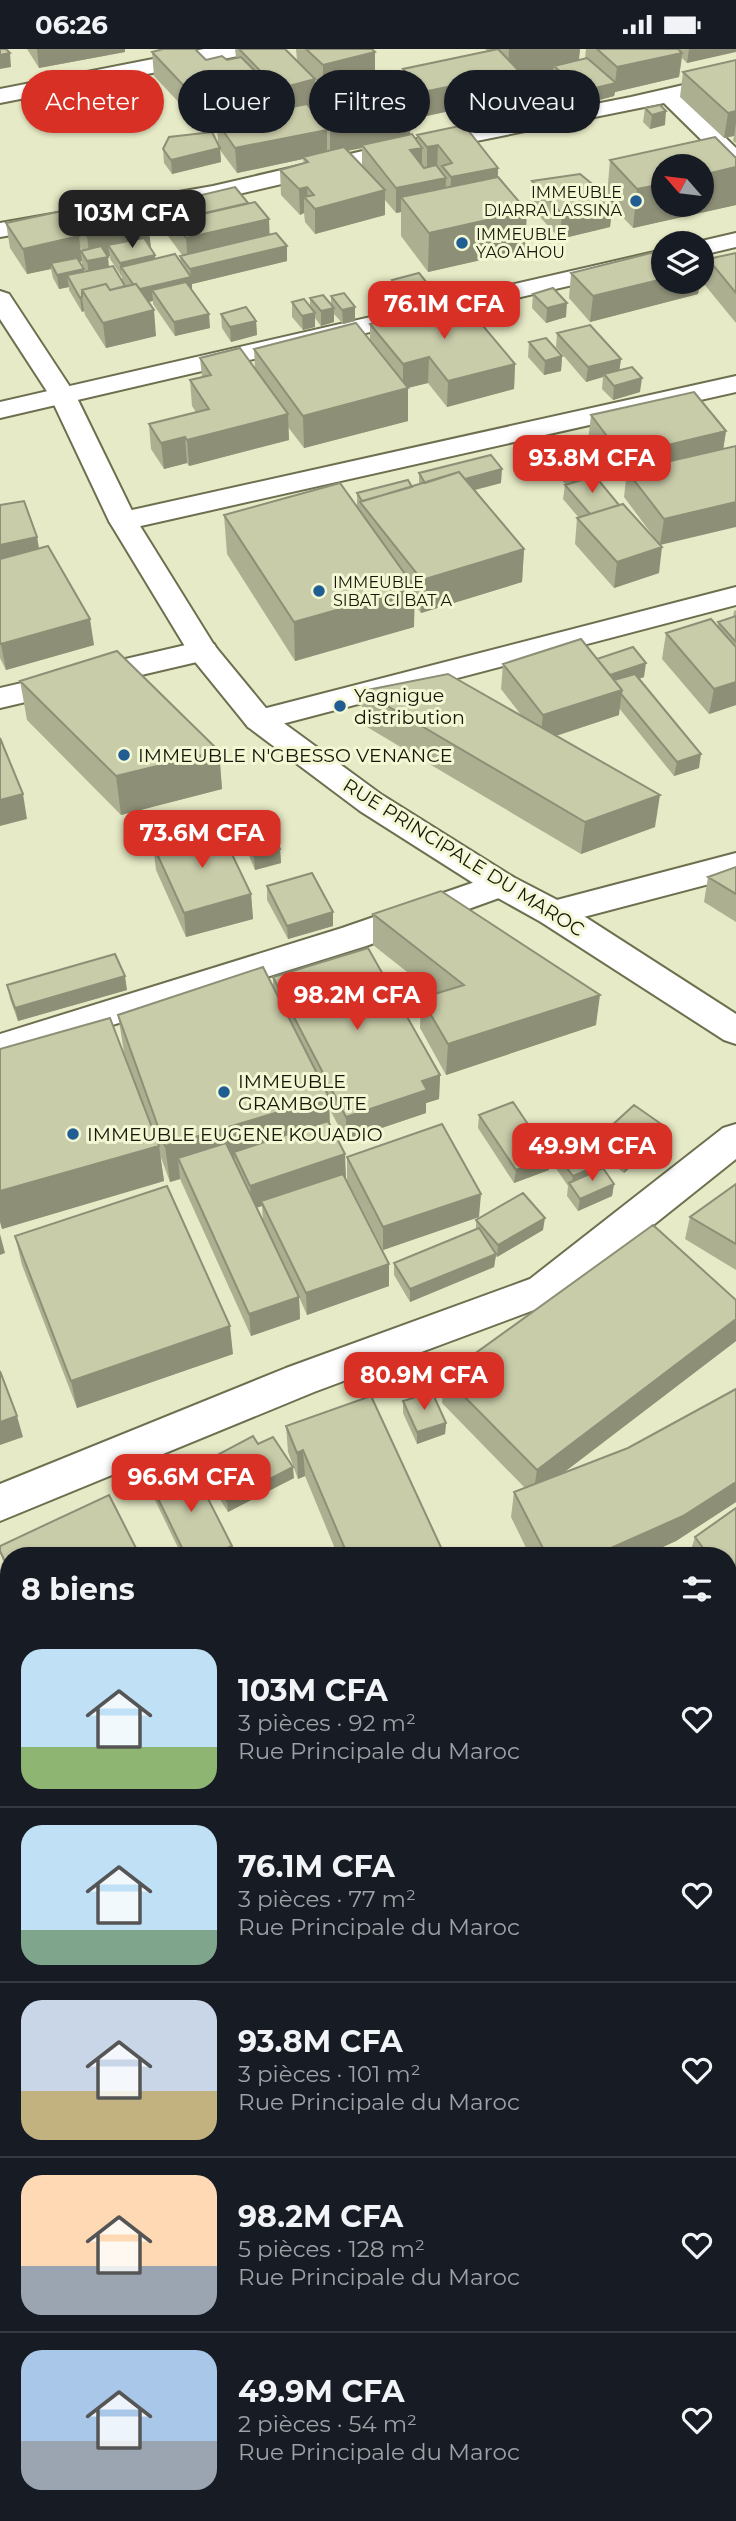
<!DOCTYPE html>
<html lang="fr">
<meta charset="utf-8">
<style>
:root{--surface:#171b24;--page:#242831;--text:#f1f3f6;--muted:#9ea1a6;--line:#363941;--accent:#d93025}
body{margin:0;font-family:Montserrat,sans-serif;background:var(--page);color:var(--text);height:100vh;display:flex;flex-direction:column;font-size:26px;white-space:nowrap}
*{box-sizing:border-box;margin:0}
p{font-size:23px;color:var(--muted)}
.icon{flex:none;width:38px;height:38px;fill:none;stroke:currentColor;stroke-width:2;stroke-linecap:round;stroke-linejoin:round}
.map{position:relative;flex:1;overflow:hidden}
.details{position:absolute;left:0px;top:1498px;width:737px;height:975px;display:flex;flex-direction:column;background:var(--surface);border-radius:28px 28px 0 0;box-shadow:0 2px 5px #0004}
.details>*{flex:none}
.guide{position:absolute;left:21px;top:21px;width:695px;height:63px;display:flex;gap:14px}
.needle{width:46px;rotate:298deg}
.buttons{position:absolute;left:651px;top:105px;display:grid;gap:14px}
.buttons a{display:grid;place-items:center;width:63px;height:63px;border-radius:50%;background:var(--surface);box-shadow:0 2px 5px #0004;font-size:35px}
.price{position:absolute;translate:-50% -60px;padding:0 16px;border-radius:14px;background:var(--accent);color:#fff;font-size:23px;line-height:46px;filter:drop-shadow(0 2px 4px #0008)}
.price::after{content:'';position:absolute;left:50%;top:42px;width:21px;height:16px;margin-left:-10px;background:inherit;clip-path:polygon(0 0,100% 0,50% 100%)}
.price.active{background:#222;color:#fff}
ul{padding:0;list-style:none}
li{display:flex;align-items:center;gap:21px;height:175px;padding:0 21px}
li+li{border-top:2px solid var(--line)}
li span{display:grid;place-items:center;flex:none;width:196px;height:140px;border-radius:21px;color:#555}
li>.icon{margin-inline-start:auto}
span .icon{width:84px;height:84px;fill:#fffc;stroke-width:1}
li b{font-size:30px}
h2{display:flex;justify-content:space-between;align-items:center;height:84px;padding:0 21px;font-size:30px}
.tag{padding:0 24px;border-radius:32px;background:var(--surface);box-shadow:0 2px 5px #0004;font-size:24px;line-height:63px}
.tag.active{background:var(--accent);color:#fff}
.status{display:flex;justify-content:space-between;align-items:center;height:49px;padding:0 35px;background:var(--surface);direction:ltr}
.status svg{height:19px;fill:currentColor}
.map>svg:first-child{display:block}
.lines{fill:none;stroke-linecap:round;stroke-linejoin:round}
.minor-casing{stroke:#6d6f4f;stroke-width:4}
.tertiary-casing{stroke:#6d6f4f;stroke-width:4}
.minor{fill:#fff;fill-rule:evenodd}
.tertiary{fill:#fff;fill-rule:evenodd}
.wall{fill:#adaf91;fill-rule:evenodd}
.shaded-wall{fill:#8d8f76}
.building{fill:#c9cca9;stroke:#8d8f76;stroke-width:2}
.poi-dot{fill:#1f5d93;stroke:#f4f7d3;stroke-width:2.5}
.labels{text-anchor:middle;stroke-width:6;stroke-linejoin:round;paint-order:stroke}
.far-poi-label{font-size:16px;fill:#16160a;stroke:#f4f7d3;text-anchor:start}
.poi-label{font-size:19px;fill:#16160a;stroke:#f4f7d3;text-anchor:start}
.street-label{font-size:19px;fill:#16160a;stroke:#f4f7d3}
</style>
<div class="status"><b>06:26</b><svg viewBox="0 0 49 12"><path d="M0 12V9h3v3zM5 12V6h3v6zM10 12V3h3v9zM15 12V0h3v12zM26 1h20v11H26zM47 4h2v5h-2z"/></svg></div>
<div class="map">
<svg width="736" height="2472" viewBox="0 0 736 2472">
<rect width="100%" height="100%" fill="#e7eac6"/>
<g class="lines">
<!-- minor casing -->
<g class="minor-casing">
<path id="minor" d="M204,0H249L246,5L238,7L0,54V40Z
M736,24V38L685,49L736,99V119L728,117L664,54L397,108L213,151L0,188V174L213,137L397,94L631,48Z
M736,184V198L702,206V194H693Z
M663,201V215L0,369V353Z
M736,327V343L123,481L113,478L109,472L113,466L123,463Z
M736,538V556L259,681L248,678L243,671L248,664L259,661Z
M203,592L214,595L218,602L214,609L0,659V639Z
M736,804V828L553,876L541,873L536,864L541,855L553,852Z
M501,824L513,828L518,836L513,844L366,897L0,1011V985L342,879Z
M736,1075V1110L558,1252L314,1343L0,1472V1435L286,1319L530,1230L723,1079Z
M736,1919V1968L728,1971V1922Z
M9,2249V2302L0,2305V2253Z"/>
</g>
<!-- tertiary casing -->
<g class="tertiary-casing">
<path id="tertiary" d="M0,242L9,245L76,347L137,472L214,596L270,664L382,746L513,828L565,855L736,965V995L724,991L541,873L489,844L360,762L248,678L192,609L109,472L50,347L0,270Z"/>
</g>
<!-- minor -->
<use href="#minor" class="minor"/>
<!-- tertiary -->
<use href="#tertiary" class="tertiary"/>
</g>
<!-- wall -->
<path class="wall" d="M27,0H125V3L39,19Z
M235,0H285L297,11L296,0H372L375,27L323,40L316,33V53L410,86L417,92V86L498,119V128L525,201L428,223L401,187V163L396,164L385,151V166L315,185L305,173L304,164L300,166L281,146L280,121L304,115L303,110L237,124L220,101L221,113L172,125L164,114L163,100L218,95L217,73L201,77L154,27L152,3L206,11H227L236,9ZM269,53L276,61L224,72L269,60ZM362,99V117L347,102Z
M485,0H580L579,11L585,9L586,0H736L687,14L682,9L679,28L615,43L614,47L581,56L552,31L553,21L519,28L518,47L422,68L402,45L403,20L488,2Z
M736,11V94L733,92L734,87L724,89L680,48L683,23Z
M645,59L665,76L650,80L643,73Z
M736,109V156L633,179L612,157L610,178L560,190L530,157L532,132L607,147L610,111Z
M193,148L248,154L269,170V186L287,212L192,235V240L210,279L175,287L153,255V252L148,253L156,287L106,299L85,266L84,262L82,263L69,241V238L59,240L53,229L51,220L27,225L10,199L6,174H70L68,159L151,198H150L155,206V209L181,214L180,207L182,206L168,187L166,161L194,155ZM80,198L82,201L81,202L82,216L86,222L84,223L79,213L82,212ZM110,207V210L122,228V232L109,218L108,208Z
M736,204V274L704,235L708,210Z
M571,224L663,233H700L698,245L590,273L569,249Z
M392,231L432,254L405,261L392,245Z
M533,245L566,268L546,274L532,259Z
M331,247L355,258V272L343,275L334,265V273L321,277L315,269V278L303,281L292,268V253L310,258V249L331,255Z
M221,265L256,272L257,286L231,293L222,279Z
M370,275L515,315L514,340L447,358L428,334L408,339V372L304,399L288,378L289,391L189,417L187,414L164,420L151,400L149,375L196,363L192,357L190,331L202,328L200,309L255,320L254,300L370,292Z
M557,284L621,310L619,321L640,343L613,351L602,340L603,328L586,333L556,298Z
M529,293L562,307L561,322L544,326L528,308Z
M591,366L726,382L723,400L660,496L659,524L614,539L575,495L577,469H579L563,450L565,436H566L557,426L558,412L585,430L619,456L659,495L624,448L626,430L619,432L588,392Z
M419,424L501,434L475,441L524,500L522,533L421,564L414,555V578L295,612L227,505L224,466L357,457V444L412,438L419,436Z
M0,456L37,488L39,499L94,596L6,621L0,609Z
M736,561V656L709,665L662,610L666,584L718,577V573L733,569L734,562Z
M597,610L644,628L639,630L699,719L674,727L619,659V666L556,687L655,778L581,805L362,675V642L521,666L501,640L503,615Z
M20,632L219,702L222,740L121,766L27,671Z
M244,783L280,800L281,814L255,821L245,797Z
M153,796L251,845L253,870L186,888L156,821Z
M736,818V873L704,853L708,828Z
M267,837L333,863V877L288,890L267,851Z
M373,865L596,976L446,1026L420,979L421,949L435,945L373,896Z
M273,928L440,1026L439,1050L426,1054V1064L346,1091L329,1059L330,1075L346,1128L345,1129L389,1215V1237L307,1266L299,1248L300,1270L251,1287L180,1130L170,1133L160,1106L164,1132L2,1180L0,1173V1000L137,1039L124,1003L118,966L273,938ZM262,1157L263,1173L256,1159Z
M7,936L127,941L18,972L10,950Z
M479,1066L549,1121L514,1134L478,1079Z
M597,1090H662L624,1124L595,1103Z
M556,1105L600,1120L614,1135L612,1147L578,1162L567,1147L568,1137L555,1118Z
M347,1108L479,1168L383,1201L347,1131Z
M736,1135V1221L685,1190L690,1168Z
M476,1171L543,1181L497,1208L496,1207L494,1218L410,1253L394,1226V1214L476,1180Z
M15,1187L233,1305L77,1359L22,1216Z
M736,1251V1292L563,1424L628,1399L736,1340V1453L676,1492L643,1507H530L511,1468L514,1443L525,1439L442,1354L444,1327Z
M403,1352L446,1374L445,1385L417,1395L403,1364Z
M286,1377L445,1507H338L305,1427L298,1430L288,1403Z
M258,1395L294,1429L228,1463L204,1425L202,1414Z
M151,1435L232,1497L233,1507H182L153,1447Z
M736,1459V1546L728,1552V1507H689L695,1488Z
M0,1497L9,1507V1526L0,1504Z
M736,2057V2269L728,2253V2061Z
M736,2328V2472L728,2464V2331Z"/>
<!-- shaded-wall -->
<path class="shaded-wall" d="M37,0H125V3L39,19Z
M509,0H580L578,16L554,17L553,21L519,28L518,47L422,68L423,43L508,25Z
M689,0H736V3L687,14Z
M375,3V27L323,40V16Z
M10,4L11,18L0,20V6Z
M682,4L679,28L615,43L614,47L581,56L582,42L615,34L617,18Z
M315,30L316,55H310V56L279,64L278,40Z
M268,35L269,60L201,77L199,53Z
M666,62L665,76L650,80L652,66Z
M736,62V74L734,87L724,89L728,64Z
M411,63L410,88L362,96V99L330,105V80Z
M327,81V105L303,108V110L237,124L235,99Z
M438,96L437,121L427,124V98Z
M220,99L221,113L172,125L171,111Z
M422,99V124L410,101Z
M736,118V156L633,179L637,140L663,135V156H702V126Z
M498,119L497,144L450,154L451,128Z
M446,129L445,154L401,148V163L396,164V139Z
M307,138L308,152L304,148V164L300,166L299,140Z
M385,141V166L315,185V160Z
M613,152L610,178L560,190L562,165Z
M527,162L525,201L428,223L429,184Z
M269,170L270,195L188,215L186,189Z
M148,173L151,198L115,206L108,196L110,207L99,210L108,208L109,222L89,227L87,212H90L87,187Z
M79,187L82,212L53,219L51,214V220L27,225L23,200Z
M287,197V212L192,235V243L152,241L153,252L138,255L137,241L191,228L190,220Z
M155,206L156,221L121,218V228L120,214Z
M84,220L85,235L67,226L69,238L59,240L57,226Z
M663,230V233H700L698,245L590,273L593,247Z
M432,240V254L405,261V246Z
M82,248L84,262L82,263L80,249Z
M567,254L566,268L546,274L547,259Z
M355,258V272L343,275L342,261Z
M334,259V273L321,277V262Z
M154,261L156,287L106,299L103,274Z
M315,264V278L303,281L302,267Z
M209,265L210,279L175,287L174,273Z
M256,272L257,286L231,293L230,278Z
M562,307L561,322L544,326L545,312Z
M429,308L428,334L403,340V315Z
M621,310L619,324L604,325L603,328L586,333L588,318Z
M515,315L514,340L447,358L448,332Z
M642,329L640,343L613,351L614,337Z
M408,339V372L304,399L303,367Z
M288,365L289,391L189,417L187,391Z
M726,382L722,408L627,422L626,430L619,432L622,407Z
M185,388L187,414L164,420L161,394Z
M502,420L501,434L428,453L429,439Z
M586,422L585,436L571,441L572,426Z
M736,453V478L660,496L664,470Z
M37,488L41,514L0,522V496Z
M662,498L659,524L614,539L617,513Z
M524,500L522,533L421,564L422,531Z
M415,539L414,578L295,612L294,573Z
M90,570L94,596L6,621L1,595Z
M646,614L644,628L615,637L609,626Z
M736,633V656L709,665L714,640Z
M622,641L619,666L540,692L543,666Z
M219,702L222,740L121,766L116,727Z
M701,705L699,719L674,727L677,713Z
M23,745L27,770L0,777V751Z
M660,746L655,778L581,805L585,773Z
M280,800L281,814L255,821L254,807Z
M251,845L253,870L186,888L184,864Z
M333,863V877L288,890L287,877Z
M125,927L127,941L18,972L15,959Z
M600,946L596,976L446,1026L448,995Z
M440,1026L439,1050L426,1054V1064L346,1091V1068L422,1032Z
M329,1048L330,1084L234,1103L235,1113L178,1109L180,1130L170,1133L165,1097Z
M664,1077L662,1090L624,1124L627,1111Z
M159,1097L164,1132L2,1180L0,1172V1142Z
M345,1105L346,1128L263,1156L261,1152L262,1157L252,1160L250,1137Z
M550,1108L549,1121L514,1134L516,1121Z
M601,1115L599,1128L571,1138L573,1127Z
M614,1135L612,1147L578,1162L580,1150Z
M481,1145L479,1168L383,1201V1178Z
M545,1169L543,1181L497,1208L498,1196Z
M0,1185L5,1204L0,1206Z
M496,1205L494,1218L410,1253V1240Z
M389,1215V1237L307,1266L306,1244Z
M299,1248L300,1270L251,1287L249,1265Z
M736,1270V1292L533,1447L537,1421Z
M230,1277L233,1305L77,1359L71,1332Z
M17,1367L23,1388L0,1396V1373Z
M446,1374L445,1385L417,1395V1383Z
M303,1401L305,1427L298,1430L297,1404Z
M293,1418L294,1429L228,1463L227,1452Z
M736,1433V1453L676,1492L643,1507H593Z
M232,1497L233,1507H209Z
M736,1532V1546L728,1552V1543L730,1536Z
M0,1551L7,1572L0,1575Z
M9,1715V1740L0,1743V1719Z
M9,1901V1922L0,1925V1904Z
M9,2170V2182L0,2185V2173Z"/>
<!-- building -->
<path class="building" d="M0,0H6L10,4L0,6Z
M163,0H195L206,11L222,7L227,11L241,8L268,35L199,53L152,3Z
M239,0H285L315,30L278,40Z
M306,0H372L375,3L323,16Z
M498,0L520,23L423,43L403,20Z
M597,0H678L682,4L617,18Z
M587,9L616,34L582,42L554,17Z
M736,11V62L728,64L683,23Z
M389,38L411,63L330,80L310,55Z
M307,55L327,81L235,99L217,73Z
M660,56L666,62L652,66L645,59Z
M464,76L498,119L451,128L442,117L452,114L438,96L427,98L417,86Z
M212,83L220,99L171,111L163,100L169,88Z
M412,85L422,99L410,101L424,119L436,116L446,129L396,139L362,96Z
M715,88L736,109V118L702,126V117H663V135L637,140L610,111Z
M344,98L385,141L315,160L304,148L314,146L307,138L299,140L280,121L308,113L303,108Z
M580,125L613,152L562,165L532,132Z
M498,128L527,162L429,184L401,148Z
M235,138L248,154L205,164L193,148Z
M129,146L148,173L87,187L68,159Z
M255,153L269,170L186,189L166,161L195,154L202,165Z
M62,162L79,187L23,200L6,174Z
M276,184L287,197L190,220L180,207Z
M144,189L155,206L120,214L108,196Z
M101,197L108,208L87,212L81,202Z
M663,201V230L593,247L571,224Z
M736,204V244L708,210Z
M175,205L191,228L140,240L136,235H133L121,218Z
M77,209L84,220L57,226L51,214Z
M113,217L125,237L110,241L106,235L82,241V248L80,249L67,226Z
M419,224L432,240L405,246L392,231Z
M186,233L209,265L174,273L152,241Z
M106,235L110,241L136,235L154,261L103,274L82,241Z
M553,239L567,254L547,259L533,245Z
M344,244L355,258L342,261L331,247Z
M323,246L334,259L321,262L310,249Z
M304,250L315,264L302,267L292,253Z
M462,252L515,315L448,332L429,308L403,315L370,275Z
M246,258L256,272L230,278L221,265Z
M356,274L408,339L303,367L254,300Z
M590,276L621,310L588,318L557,284Z
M546,289L562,307L545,312L529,293Z
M240,299L288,365L187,391L185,388L161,394L149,375L209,360L190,331L211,326L200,309Z
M632,318L642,329L614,337L604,325Z
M694,343L726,382L622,407L591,366Z
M736,397V453L664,470L627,422Z
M491,406L502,420L465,430L459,423L425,434L419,424Z
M572,407L586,422L572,426L558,412Z
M459,423L524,500L422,531L360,453Z
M595,427L619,456L590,465L565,436Z
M408,431L412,438L362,452L357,444Z
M340,434L415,539L294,573L224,466Z
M24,452L37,488L0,496V456Z
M623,455L662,498L617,513L577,469Z
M48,497L90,570L1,595L0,593V510Z
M736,567V593L718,573Z
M711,570L736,598V633L714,640L666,584Z
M581,590L622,641L543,666L503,615Z
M633,598L646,614L610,626L597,610Z
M117,602L219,702L116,727L20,632Z
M448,625L660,746L585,773L362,642Z
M635,625L701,705L677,713L621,645L622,641L614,631Z
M0,689L23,745L0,751Z
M269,776L280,800L254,807L244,783Z
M219,778L251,845L184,864L153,796Z
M736,818V845L708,828Z
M312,824L333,863L287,877L267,837Z
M441,842L600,946L448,995L421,949L464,936L373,865Z
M368,899L440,1026L422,1032L427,1041L346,1068L273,928Z
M115,905L125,927L15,959L7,936Z
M263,918L329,1048L165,1097L118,966Z
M110,969L159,1097L0,1142V1000Z
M513,1053L550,1108L516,1121L479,1066Z
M634,1056L664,1077L627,1111L597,1090Z
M328,1072L345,1105L250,1137L234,1103Z
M442,1075L481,1145L383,1178L347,1108Z
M585,1093L601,1115L573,1127L556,1105Z
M226,1094L299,1248L249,1265L178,1109Z
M603,1119L614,1135L580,1150L569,1134Z
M343,1125L389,1215L306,1244L261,1152Z
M736,1135V1195L690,1168Z
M167,1137L230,1277L71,1332L15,1187Z
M523,1144L545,1169L498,1196L476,1171Z
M653,1176L736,1251V1270L537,1421L444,1327Z
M479,1179L496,1205L410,1240L394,1214Z
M0,1322L17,1367L0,1373Z
M736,1340V1433L683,1467L593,1507H547L514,1443L628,1399Z
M432,1343L446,1374L417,1383L403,1352Z
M371,1347L445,1507H348L303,1401L297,1404L286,1377Z
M253,1387L258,1395L273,1388L293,1418L227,1452L202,1414Z
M192,1418L232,1497L209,1507H186L151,1435Z
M109,1446L140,1507H9V1521L0,1502V1497Z
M736,1459V1532L730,1536L728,1533V1507H709L695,1488Z
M331,1503L333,1507H320Z
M0,1551L4,1562L0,1563Z
M9,1612V1715L0,1719V1615Z
M9,1729V1901L0,1904V1732Z
M9,2031V2170L0,2173V2034Z
M736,2057V2239L728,2224V2061Z
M736,2328V2395L728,2376V2331Z
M728,2402L736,2421V2472H311L308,2464H728Z"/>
<!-- markers -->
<g class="poi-dot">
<circle cx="636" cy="152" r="7"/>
<circle cx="462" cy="194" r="7"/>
<circle cx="319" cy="542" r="7"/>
<circle cx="340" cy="657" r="7"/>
<circle cx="124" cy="706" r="7"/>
<circle cx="224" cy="1043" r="7"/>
<circle cx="73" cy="1085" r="7"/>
</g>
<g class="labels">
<!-- far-poi labels -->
<g class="far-poi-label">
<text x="622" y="149" text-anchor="end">IMMEUBLE<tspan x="622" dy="18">DIARRA LASSINA</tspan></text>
<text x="476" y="191">IMMEUBLE<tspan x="476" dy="18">YAO AHOU</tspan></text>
<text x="333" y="539">IMMEUBLE<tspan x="333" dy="18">SIBAT CI BAT A</tspan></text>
</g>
<!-- poi labels -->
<g class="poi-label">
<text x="354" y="653">Yagnigue<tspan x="354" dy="22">distribution</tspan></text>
<text x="138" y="713">IMMEUBLE N'GBESSO VENANCE</text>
<text x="238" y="1039">IMMEUBLE<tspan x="238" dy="22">GRAMBOUTE</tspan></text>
<text x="87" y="1092">IMMEUBLE EUGENE KOUADIO</text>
</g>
<!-- street labels -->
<g class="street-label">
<text transform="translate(464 808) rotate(32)" y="7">RUE PRINCIPALE DU MAROC</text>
</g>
</g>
</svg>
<div class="buttons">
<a><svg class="needle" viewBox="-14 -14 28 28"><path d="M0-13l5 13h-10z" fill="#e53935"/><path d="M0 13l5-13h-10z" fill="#9ea1a6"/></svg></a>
<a><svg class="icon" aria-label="layers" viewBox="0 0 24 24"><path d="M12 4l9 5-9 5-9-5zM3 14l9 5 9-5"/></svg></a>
</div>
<b class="price active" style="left:132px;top:201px">103M CFA</b>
<b class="price" style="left:444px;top:292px">76.1M CFA</b>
<b class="price" style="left:592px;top:446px">93.8M CFA</b>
<b class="price" style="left:202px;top:821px">73.6M CFA</b>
<b class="price" style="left:357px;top:983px">98.2M CFA</b>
<b class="price" style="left:592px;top:1134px">49.9M CFA</b>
<b class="price" style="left:424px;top:1363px">80.9M CFA</b>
<b class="price" style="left:191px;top:1465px">96.6M CFA</b>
<div class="guide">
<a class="tag active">Acheter</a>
<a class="tag">Louer</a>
<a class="tag">Filtres</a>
<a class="tag">Nouveau</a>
</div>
<section class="details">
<h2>8 biens<svg class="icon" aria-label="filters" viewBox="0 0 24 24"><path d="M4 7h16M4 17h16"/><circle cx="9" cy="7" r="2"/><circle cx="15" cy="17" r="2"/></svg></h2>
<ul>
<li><span style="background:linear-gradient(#bfe0f5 70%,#8fb573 0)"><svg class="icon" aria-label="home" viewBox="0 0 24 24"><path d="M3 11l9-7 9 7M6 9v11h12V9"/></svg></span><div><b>103M CFA</b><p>3 pièces · 92 m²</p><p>Rue Principale du Maroc</p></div><svg class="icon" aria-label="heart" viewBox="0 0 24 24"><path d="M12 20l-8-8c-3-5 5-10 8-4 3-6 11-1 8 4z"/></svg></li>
<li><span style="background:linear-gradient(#bfe0f5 75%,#7fa58c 0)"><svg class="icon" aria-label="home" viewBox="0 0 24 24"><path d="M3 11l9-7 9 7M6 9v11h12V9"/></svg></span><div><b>76.1M CFA</b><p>3 pièces · 77 m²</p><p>Rue Principale du Maroc</p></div><svg class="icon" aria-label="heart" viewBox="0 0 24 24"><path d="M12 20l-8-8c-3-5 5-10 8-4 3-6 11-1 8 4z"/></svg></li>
<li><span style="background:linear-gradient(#c9d6e8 65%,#c2b280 0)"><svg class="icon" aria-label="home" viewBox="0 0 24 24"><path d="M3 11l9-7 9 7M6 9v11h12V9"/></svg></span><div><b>93.8M CFA</b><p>3 pièces · 101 m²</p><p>Rue Principale du Maroc</p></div><svg class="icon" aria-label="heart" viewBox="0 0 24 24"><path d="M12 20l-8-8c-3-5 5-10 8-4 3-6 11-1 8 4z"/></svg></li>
<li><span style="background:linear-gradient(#ffd9b3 65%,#9aa5b1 0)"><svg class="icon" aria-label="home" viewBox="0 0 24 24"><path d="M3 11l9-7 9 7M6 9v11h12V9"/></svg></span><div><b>98.2M CFA</b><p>5 pièces · 128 m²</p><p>Rue Principale du Maroc</p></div><svg class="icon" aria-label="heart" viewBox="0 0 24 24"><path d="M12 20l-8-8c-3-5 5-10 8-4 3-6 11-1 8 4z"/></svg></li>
<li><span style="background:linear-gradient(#a9c7e8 65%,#9aa5b1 0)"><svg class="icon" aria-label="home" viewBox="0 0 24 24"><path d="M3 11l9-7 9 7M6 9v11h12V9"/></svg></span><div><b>49.9M CFA</b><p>2 pièces · 54 m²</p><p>Rue Principale du Maroc</p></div><svg class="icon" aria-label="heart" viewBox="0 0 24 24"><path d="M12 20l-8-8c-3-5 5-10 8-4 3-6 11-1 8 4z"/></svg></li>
</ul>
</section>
</div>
